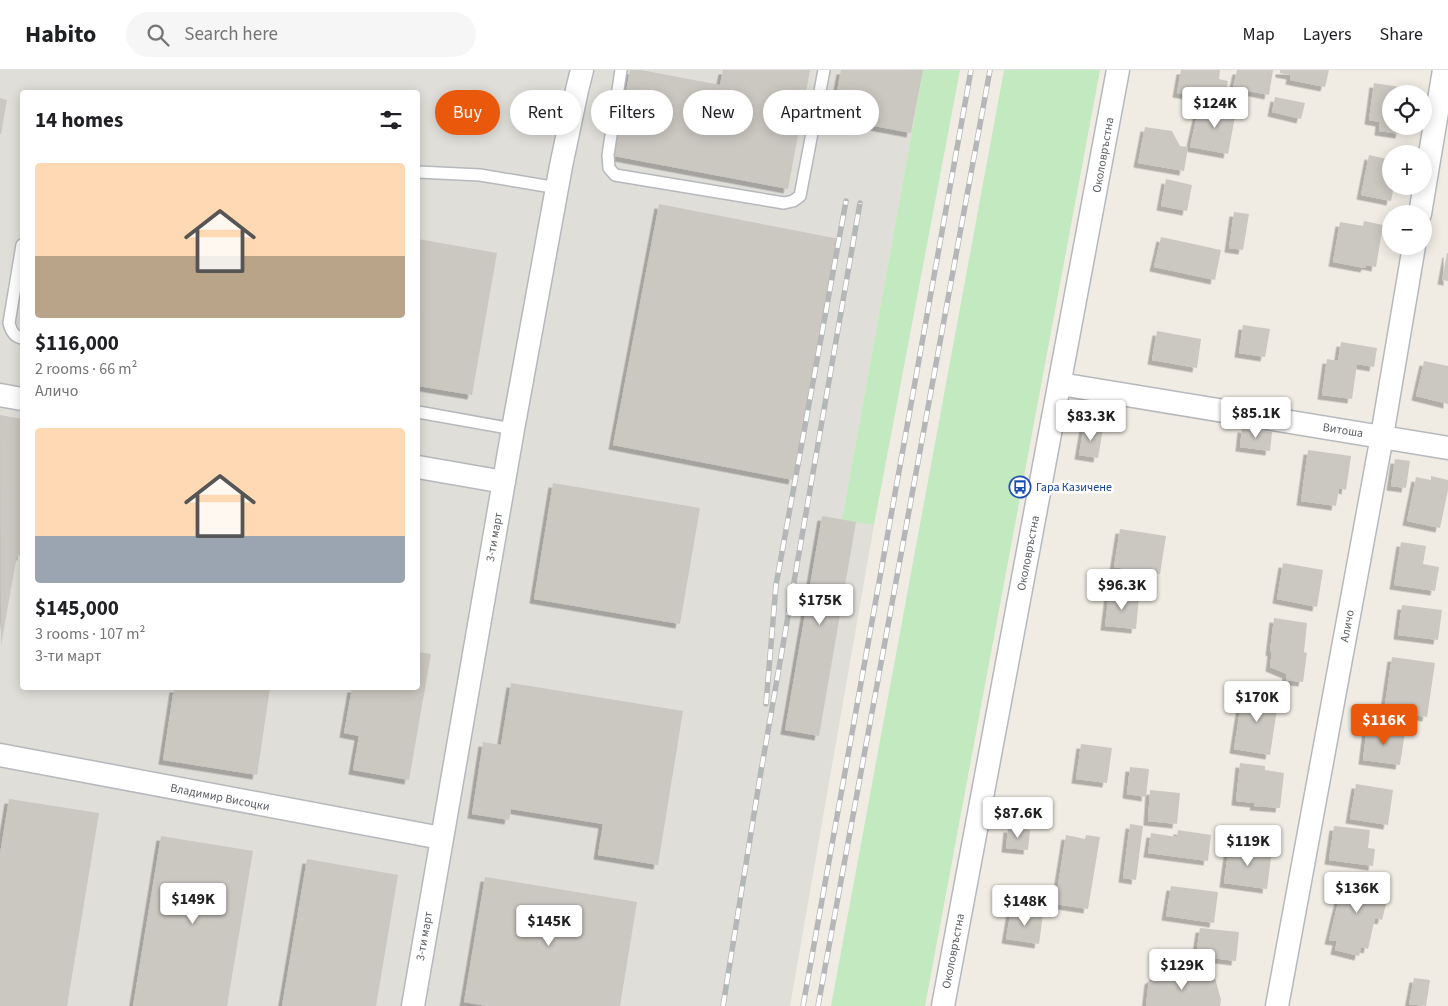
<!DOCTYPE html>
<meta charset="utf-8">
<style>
:root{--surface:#fff;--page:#f6f6f6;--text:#202124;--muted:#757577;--line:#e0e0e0;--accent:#ea580c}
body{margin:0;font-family:"Source Sans 3",sans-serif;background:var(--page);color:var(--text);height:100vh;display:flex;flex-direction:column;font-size:19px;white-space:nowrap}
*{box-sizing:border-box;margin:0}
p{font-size:16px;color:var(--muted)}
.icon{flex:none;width:28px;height:28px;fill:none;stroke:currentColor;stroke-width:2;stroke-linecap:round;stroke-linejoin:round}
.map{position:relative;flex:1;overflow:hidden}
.sheet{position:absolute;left:20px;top:20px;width:400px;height:600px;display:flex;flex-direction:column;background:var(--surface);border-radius:5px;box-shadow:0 2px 12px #0003}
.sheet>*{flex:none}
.top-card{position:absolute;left:435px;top:20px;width:475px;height:45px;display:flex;gap:10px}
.buttons{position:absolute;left:1382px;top:15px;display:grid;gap:10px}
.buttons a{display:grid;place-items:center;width:50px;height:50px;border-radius:50%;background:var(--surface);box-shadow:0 2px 12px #0003;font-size:25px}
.price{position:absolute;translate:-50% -42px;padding:0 11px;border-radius:5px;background:#fff;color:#222;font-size:16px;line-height:32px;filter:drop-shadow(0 1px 2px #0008)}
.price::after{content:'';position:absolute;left:50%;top:30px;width:15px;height:11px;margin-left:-8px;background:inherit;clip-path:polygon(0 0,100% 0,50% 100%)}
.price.on{background:var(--accent);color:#fff}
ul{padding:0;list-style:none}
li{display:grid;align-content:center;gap:10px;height:265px;padding:0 15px}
li span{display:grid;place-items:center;height:155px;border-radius:5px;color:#555}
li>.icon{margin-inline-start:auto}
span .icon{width:90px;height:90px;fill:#fffc;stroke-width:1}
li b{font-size:21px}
h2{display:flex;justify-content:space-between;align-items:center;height:60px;padding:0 15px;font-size:21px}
.tag{padding:0 18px;border-radius:22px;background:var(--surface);box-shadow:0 2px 12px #0003;font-size:18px;line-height:45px}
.tag.on{background:var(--accent);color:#fff}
header{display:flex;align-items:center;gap:30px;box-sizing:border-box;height:70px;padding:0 25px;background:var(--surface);border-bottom:1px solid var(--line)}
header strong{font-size:24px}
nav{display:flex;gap:28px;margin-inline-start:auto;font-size:18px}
.search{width:350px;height:45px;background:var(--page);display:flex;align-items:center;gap:12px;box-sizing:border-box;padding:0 18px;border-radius:28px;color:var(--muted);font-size:19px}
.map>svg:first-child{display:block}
.industrial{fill:#e0ded9;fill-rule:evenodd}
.green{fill:#c2e9bf}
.building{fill:#cbc7c1;filter:url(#shadow)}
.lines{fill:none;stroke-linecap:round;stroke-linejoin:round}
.lane-casing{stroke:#b5b8bc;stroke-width:14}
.street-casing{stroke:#b5b8bc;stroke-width:25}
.lane{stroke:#fff;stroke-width:11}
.street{stroke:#fff;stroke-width:22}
.rail-casing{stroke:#b5b6b7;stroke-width:5.5}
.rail{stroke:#fff;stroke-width:4;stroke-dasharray:11;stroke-linecap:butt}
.labels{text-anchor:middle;stroke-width:5;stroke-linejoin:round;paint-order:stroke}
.street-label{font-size:12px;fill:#5c6166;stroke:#fff}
.transit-label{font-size:12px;fill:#164399;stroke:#fff;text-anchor:start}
</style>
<header>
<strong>Habito</strong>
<div class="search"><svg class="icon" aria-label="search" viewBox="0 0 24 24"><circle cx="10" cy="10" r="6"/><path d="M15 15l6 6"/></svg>Search here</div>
<nav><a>Map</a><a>Layers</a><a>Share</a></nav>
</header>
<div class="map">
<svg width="1448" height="936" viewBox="0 0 1448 936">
<defs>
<filter id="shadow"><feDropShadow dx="-4.5" dy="4.5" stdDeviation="0" flood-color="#0004"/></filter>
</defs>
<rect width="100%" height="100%" fill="#f0ece4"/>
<!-- industrial -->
<path class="industrial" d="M0,0H923L842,450L874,455L790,936H0ZM22,22H418V618H22Z"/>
<!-- green -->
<path class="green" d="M923,0H960L874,455L842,450Z
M1004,0H1100L925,936H831Z"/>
<!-- building -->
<path class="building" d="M630,0H641L720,15L723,0H810L788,119L614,86Z
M841,0H923L911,63L832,48Z
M1181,0H1220L1219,9L1228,11L1224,31L1177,23Z
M1237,0H1273L1269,25L1233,18Z
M1280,0H1329L1325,17L1290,10L1291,5L1280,3Z
M1374,13L1406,18V24H1391V56H1401L1400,64L1379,61L1380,52L1369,50Z
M1275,27L1305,33L1301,49L1272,42Z
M0,28L7,30L1,64H0Z
M1216,32L1237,36L1228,84L1190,77L1198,41L1214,44Z
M1145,57L1172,61L1180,76L1188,77L1184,101L1138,93Z
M1369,85L1391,90V116H1394L1391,131L1361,125Z
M1166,109L1192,115L1187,141L1161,136Z
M659,134L839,169L793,410L613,375Z
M1234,142L1249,144L1243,180L1229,178Z
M1364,151L1383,155L1376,197L1366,195L1365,198L1333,192L1340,152L1363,156Z
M1161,167L1221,180L1215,210L1154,197Z
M418,169L497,183L472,325L418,316Z
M1447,183H1448V211L1442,210Z
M1243,255L1270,259L1265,287L1239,283Z
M1157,261L1201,269L1197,298L1152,290Z
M1341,272L1377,278L1374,297L1357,294L1352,329L1322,325L1327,289L1338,291Z
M1424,291L1448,296V334L1416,326Z
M0,345L22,349V486L17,485L1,575Z
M1084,356L1103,359L1098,388L1079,385Z
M1242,358L1272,362L1270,381L1240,377Z
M1308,380L1351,386L1346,420L1339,418L1336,436L1301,431Z
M1395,389L1410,391L1406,418L1391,416Z
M1431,406L1448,410V420L1440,458L1407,451L1416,407L1431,410Z
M553,413L700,438L680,554L534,529Z
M822,446L856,452L819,666L785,660Z
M1120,459L1166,466L1160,504L1114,497Z
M1401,472L1426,476L1423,494L1439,497L1435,521L1394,515Z
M1283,493L1323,500L1317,537L1277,529Z
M1109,523L1139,526L1136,559L1105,556Z
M1402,535L1442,540L1438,570L1398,565Z
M1274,548L1307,553L1304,582L1307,583L1303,612L1286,610L1287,604L1270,597L1272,582L1270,581Z
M418,582L431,584L409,710L353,700L359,666L344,663L352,618H418Z
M1392,587L1435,593L1427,647L1384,641Z
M511,613L683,641L658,795L598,785L603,754L511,739L509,750L472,744L483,672L501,675Z
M174,618H270L257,705L163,690Z
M1243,621L1279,626L1270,685L1234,679Z
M1367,657L1405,662L1400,695L1363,690Z
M1081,674L1112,678L1107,713L1076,709Z
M1240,693L1265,696V700L1284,703L1280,738L1254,736L1255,733L1236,731Z
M1130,697L1149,699L1146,727L1127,724Z
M1356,714L1393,720L1388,755L1350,749Z
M1150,720L1180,723L1177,754L1148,751Z
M9,729L99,743L67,936H0V784Z
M1130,754L1143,756L1136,810L1123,808Z
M1334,756L1370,760L1368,778L1375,779L1373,796L1329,790Z
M1008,758L1030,760L1028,780L1006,778Z
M1178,760L1211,765L1208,791L1148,783L1151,763L1177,767Z
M1066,765L1085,769L1086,765L1100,767L1088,839L1055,834Z
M161,766L253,781L227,936H133Z
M1229,775L1272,780L1267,819L1224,813Z
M307,789L398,805L376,936H282Z
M1350,803L1371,808L1369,815L1390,819L1382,850L1375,848L1368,879L1361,877L1359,886L1335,880L1337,871L1329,870L1344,808L1348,809Z
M485,807L637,832L620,936H487L464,932Z
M1171,816L1218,822L1214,853L1166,846Z
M1011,840L1043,844L1039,874L1006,869Z
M1200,858L1239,862L1236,891L1196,886Z
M1163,901L1215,908L1221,930L1220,936H1146L1149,910Z
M1414,908L1430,910L1426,936L1409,934Z"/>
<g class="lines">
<!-- lane casing -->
<g class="lane-casing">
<path id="lane" d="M621,0L608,85L609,98L615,105L784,133L793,131L800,126L824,0
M418,102L480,105L558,118
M22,175L9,253C11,261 14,267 22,268
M418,342L513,359"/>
</g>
<!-- street casing -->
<g class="street-casing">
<path id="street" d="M1420,144L1444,0
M1060,314L1448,378
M0,325L22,329
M418,397L504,412
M0,685L441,768
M413,936L513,359L561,96L577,20L582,0
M943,936L1118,0
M1277,936L1382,366L1414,176"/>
</g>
<!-- lane -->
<use href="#lane" class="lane"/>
<!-- street -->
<use href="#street" class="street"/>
<!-- rail casing -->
<g class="rail-casing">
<path id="rail" d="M766,634L776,515L846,131
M723,936L760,707L860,133
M803,936L971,0
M818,936L990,0"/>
</g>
<!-- rail -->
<use href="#rail" class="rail"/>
</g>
<!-- icons -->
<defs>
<g id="bus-ring" transform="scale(1.125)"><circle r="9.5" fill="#fff" stroke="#1a4fb4" stroke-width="1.5"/><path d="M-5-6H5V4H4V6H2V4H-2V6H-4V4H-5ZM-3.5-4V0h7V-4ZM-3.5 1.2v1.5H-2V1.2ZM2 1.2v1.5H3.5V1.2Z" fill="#1a4fb4"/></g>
</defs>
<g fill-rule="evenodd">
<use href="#bus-ring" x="1020" y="417"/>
</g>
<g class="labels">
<!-- street labels -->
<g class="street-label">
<text transform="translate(1103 85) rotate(-80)" y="4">Околовръстна</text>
<text transform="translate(1343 360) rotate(9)" y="4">Витоша</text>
<text transform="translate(494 467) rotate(-80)" y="4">3-ти март</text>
<text transform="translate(1028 483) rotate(-79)" y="4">Околовръстна</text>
<text transform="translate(1347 556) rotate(-80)" y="4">Аличо</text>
<text transform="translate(220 727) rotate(11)" y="4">Владимир Висоцки</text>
<text transform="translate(424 866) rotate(-80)" y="4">3-ти март</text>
<text transform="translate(953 881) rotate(-79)" y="4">Околовръстна</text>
</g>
<!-- transit labels -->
<g class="transit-label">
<text x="1036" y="421">Гара Казичене</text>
</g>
</g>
</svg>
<div class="buttons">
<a><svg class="icon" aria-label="locate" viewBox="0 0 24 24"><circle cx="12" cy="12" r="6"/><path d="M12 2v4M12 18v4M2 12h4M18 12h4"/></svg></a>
<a>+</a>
<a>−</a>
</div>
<b class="price" style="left:1215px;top:59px">$124K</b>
<b class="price" style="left:1256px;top:369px">$85.1K</b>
<b class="price" style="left:1091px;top:372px">$83.3K</b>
<b class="price" style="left:1122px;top:541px">$96.3K</b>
<b class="price" style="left:820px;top:556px">$175K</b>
<b class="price" style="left:1257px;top:653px">$170K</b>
<b class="price on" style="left:1384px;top:676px">$116K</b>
<b class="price" style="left:1018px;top:769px">$87.6K</b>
<b class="price" style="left:1248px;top:797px">$119K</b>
<b class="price" style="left:1357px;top:844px">$136K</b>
<b class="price" style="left:193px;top:855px">$149K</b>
<b class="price" style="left:1025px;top:857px">$148K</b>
<b class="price" style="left:549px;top:877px">$145K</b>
<b class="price" style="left:1182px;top:921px">$129K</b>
<div class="top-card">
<a class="tag on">Buy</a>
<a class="tag">Rent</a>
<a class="tag">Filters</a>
<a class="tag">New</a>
<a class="tag">Apartment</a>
</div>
<section class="sheet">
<h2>14 homes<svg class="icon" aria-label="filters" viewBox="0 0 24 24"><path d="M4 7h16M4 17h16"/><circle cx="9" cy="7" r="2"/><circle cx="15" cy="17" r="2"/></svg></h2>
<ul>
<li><span style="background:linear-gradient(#ffd9b3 60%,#b9a48a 0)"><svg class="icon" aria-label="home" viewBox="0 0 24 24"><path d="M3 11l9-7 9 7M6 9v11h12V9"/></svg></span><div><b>$116,000</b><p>2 rooms · 66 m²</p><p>Аличо</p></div></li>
<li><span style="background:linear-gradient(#ffd9b3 70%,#9aa5b1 0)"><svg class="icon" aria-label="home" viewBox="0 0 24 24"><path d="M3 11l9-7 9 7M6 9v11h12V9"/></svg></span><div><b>$145,000</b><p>3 rooms · 107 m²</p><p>3-ти март</p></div></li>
</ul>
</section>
</div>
